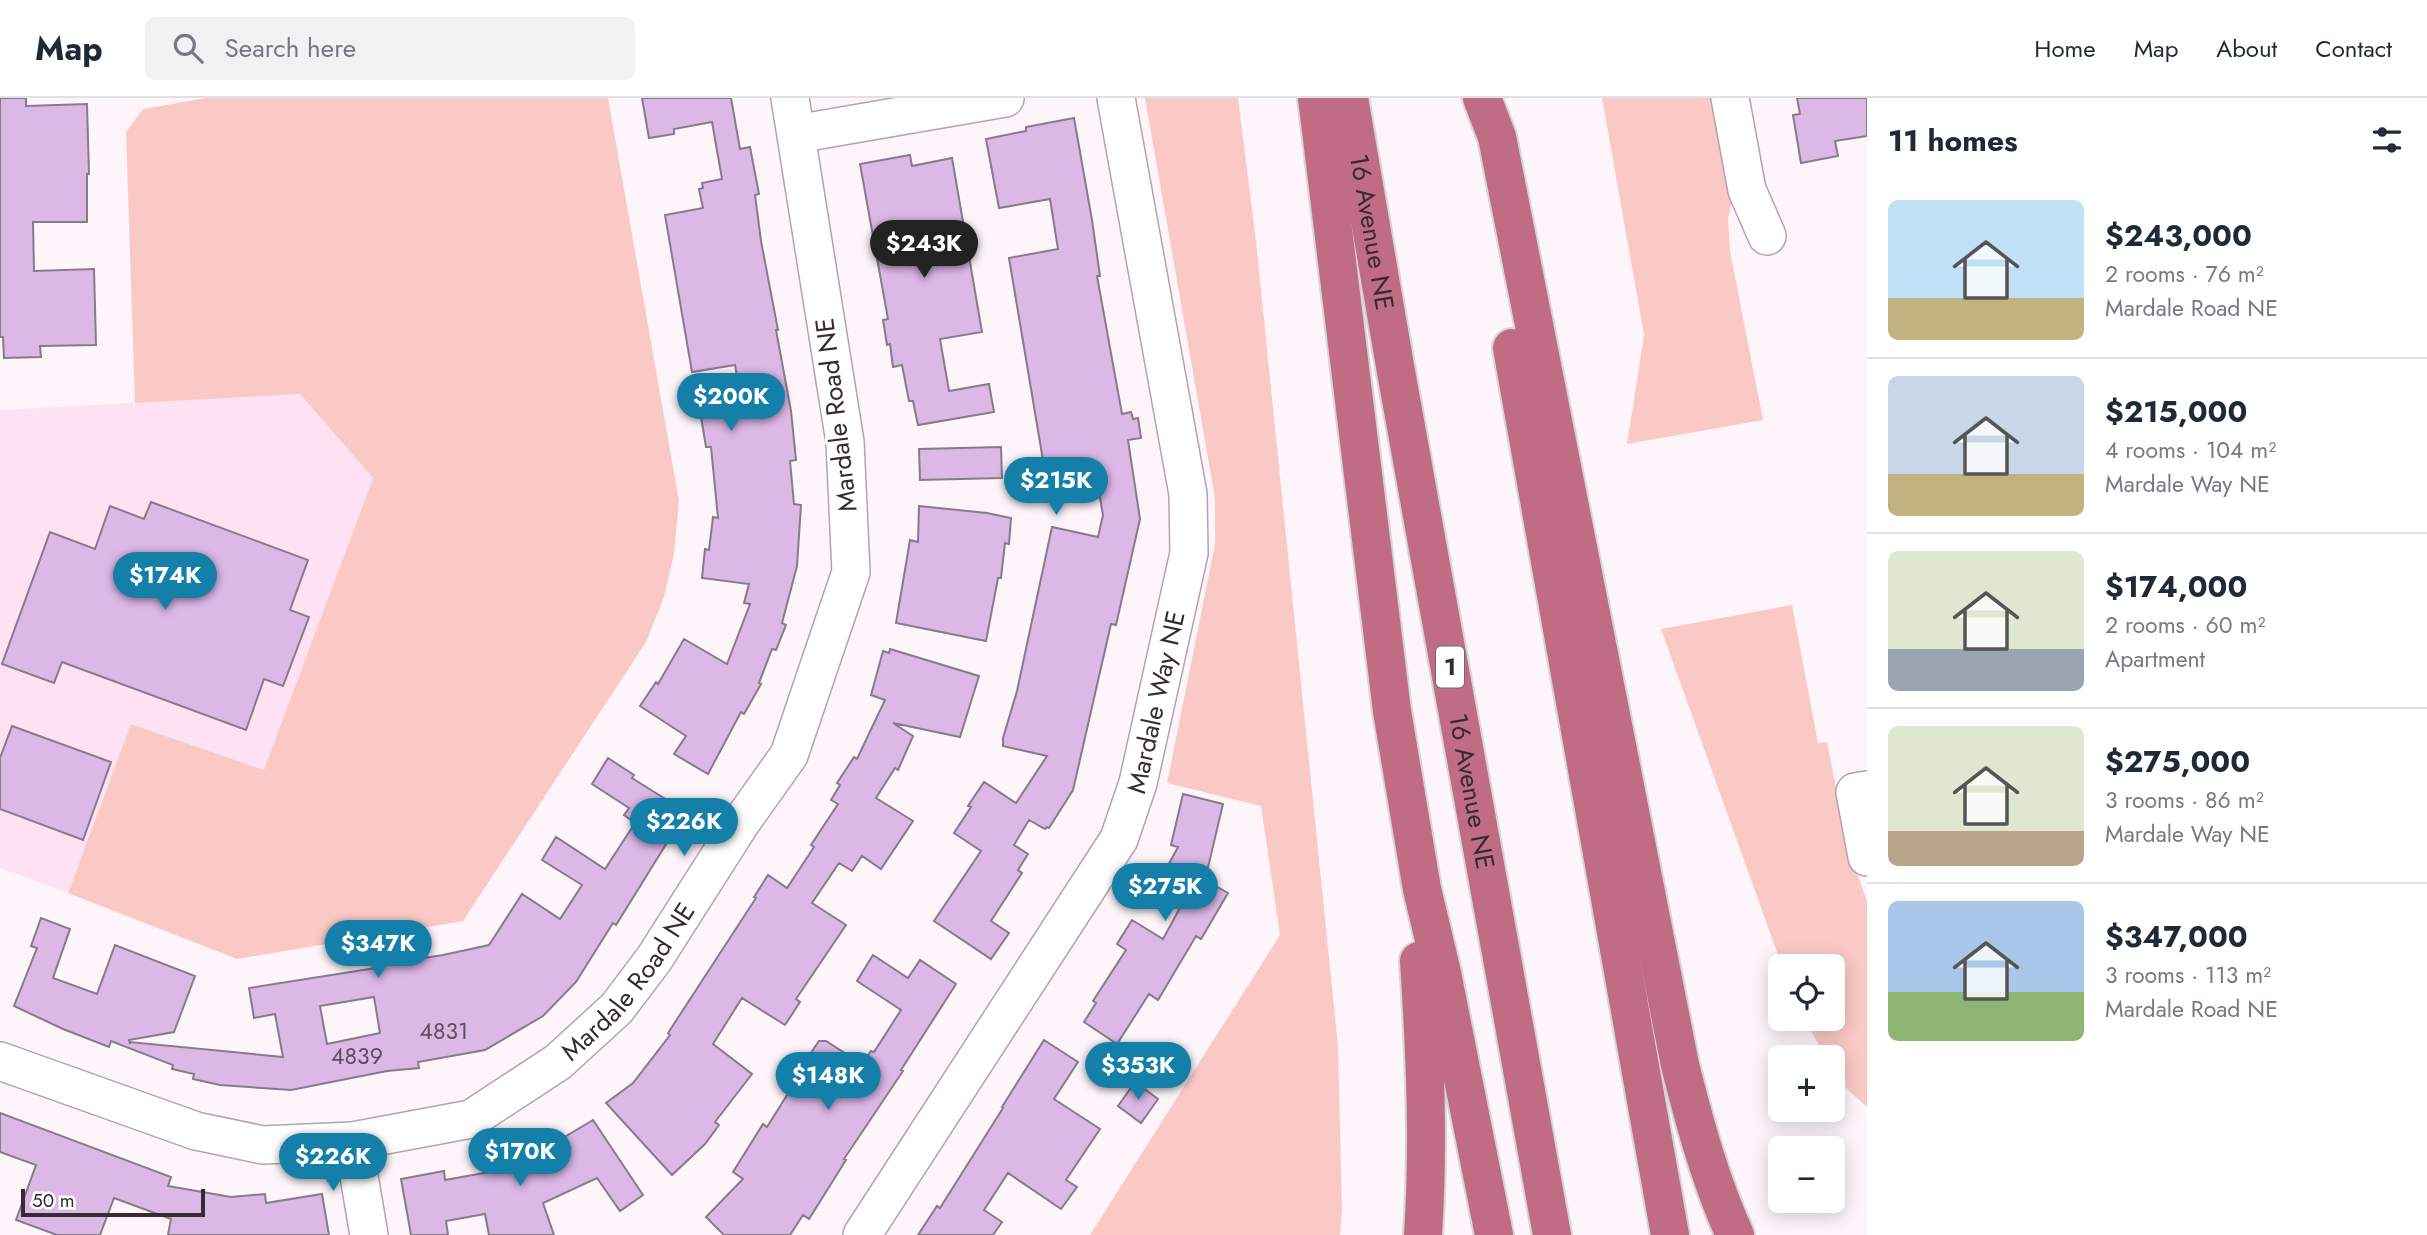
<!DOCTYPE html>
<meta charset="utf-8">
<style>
:root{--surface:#fff;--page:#f2f2f3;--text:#1f2937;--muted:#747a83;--line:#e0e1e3;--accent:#147fa8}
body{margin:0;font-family:Jost,sans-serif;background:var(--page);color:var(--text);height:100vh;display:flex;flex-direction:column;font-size:26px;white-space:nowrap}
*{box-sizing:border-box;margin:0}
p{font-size:23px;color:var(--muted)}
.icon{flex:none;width:38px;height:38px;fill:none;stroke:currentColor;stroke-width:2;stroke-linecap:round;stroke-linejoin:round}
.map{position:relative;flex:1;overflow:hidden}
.panel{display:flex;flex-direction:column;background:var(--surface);width:560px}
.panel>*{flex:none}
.buttons{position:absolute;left:1768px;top:856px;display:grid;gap:14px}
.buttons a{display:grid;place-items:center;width:77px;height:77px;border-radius:10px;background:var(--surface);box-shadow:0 4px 18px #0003;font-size:35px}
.scale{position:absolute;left:21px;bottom:18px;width:184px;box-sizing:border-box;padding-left:7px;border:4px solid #342c31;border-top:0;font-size:19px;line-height:24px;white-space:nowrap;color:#342c31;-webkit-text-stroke:5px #fff;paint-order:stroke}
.price{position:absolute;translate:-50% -60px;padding:0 16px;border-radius:24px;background:var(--accent);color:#fff;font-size:23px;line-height:46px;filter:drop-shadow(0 2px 4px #0008)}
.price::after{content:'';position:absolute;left:50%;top:42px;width:21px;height:16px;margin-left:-10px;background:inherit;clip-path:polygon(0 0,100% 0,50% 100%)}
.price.current{background:#222;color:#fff}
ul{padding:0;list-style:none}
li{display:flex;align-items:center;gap:21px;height:175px;padding:0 21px}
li+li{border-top:2px solid var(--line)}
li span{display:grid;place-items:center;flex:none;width:196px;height:140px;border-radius:10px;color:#555}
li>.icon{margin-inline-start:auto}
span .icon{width:84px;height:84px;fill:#fffc;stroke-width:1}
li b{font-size:30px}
h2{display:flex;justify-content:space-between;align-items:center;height:84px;padding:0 21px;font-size:30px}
header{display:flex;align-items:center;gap:42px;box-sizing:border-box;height:98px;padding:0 35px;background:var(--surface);border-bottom:2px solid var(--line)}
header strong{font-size:33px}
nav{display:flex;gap:38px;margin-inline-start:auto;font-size:24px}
.search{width:490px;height:63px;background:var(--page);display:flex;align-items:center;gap:18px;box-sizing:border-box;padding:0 24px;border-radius:10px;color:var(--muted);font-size:26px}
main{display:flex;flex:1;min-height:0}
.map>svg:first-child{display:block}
.built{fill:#fee2f4}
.green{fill:#fac9c5}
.building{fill:#dcb8e7;stroke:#877b8b;stroke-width:2;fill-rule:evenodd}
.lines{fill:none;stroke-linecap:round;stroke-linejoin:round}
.minor-casing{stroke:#b6a2ae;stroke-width:40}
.highway-casing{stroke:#d6d5d6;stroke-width:42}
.minor{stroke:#fff;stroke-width:37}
.highway{stroke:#c06c85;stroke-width:38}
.labels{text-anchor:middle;stroke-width:6;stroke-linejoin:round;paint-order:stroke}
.number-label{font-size:23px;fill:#5e4f5e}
.shield{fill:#fff;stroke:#716b6f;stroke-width:2}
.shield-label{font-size:24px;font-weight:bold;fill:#342c31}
.street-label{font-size:26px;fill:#342c31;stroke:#fff}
</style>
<header>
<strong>Map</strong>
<div class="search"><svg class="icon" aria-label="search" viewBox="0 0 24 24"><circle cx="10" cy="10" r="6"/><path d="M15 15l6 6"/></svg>Search here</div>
<nav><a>Home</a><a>Map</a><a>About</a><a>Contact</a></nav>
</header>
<main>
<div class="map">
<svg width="1867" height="1137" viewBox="0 0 1867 1137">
<rect width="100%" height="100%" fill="#fdf5fa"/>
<!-- built -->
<path class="built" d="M300,296L373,380L264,672L131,626L68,795L0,770V312Z"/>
<!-- green -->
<path class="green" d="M206,0H608L679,403L674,456L664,499L646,544L463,823L237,861L68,795L131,626L264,672L373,380L300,296L135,305L126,34L143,11Z
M1145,0H1238L1256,143L1338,948L1342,1111L1340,1137H1090L1280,837L1261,708L1167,685L1215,446V400Z
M1602,0H1713L1732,103L1728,121L1730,153L1763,322L1627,346L1644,237Z
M1792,507L1818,645L1827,644L1848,750L1867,803V1009C1852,995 1832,981 1832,959H1826L1804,921L1832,920V868H1782L1661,531Z"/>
<!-- building -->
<path class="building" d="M0,0H26V8L87,6L89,76H87V124H33L34,173L94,171L96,247L40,248L41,259L4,260L3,239H0Z
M642,0H731L740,51L750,49L759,96L755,97L761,143L778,232H776L791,313L796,362L790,363L794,406L801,407L797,468L782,525L786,527L776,552L772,551L759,585L761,586L744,616L741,614L708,676L674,656L686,638L640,608L656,584L658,586L684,541L727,566L750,506L744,505L749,486L702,480L705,451L709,452L713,419L718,420L711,349H706L701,319L743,312L735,267L692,274L665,117L703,110L699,91L703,90L702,85L722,81L712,24L674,31V36L649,40Z
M1797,0H1867V38L1835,43L1838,58L1801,65L1793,17L1800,16Z
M1074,20L1092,122L1100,178H1097L1122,316L1131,314L1133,321L1138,320L1141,340L1128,342L1140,421L1116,527L1111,526L1073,692L1049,730L1047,729L1045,731L1029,722L1014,747L1028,756L1018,772L1022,775L991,823L1009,835L991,861L934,823L981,753L954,735L971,709L968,708L984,684L1016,705L1047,658L1003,648V640L1017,593L1052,429L1098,439L1103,417L1097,383L1048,392L1009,160L1058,151L1050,101L999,110L986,41L1026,33V29Z
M910,57L912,68L952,60L982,234L940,241L949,293L989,286L994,314L918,327L913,303H909L902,267L893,269L890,246L887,247L883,222L888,221L860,66Z
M1001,349L1002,380L920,382L919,351Z
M151,404L308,462L290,512L309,519L283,588L264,581L246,632L62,564L54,585L2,566L50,434L95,451L110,408L144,421Z
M919,408L987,415L1011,420L1009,446L1005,445L1001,480H998L986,543L896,525L910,442L918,444Z
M890,551L979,578L960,639L893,625L913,638L898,672L895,670L876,700L913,723L881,771L862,758L852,773L839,765L812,805L846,827L796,901L800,904L785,927L742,900L713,946L752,976L715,1024L719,1027L705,1046L672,1077L606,1005L633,985L670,937L668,935L756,800L754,799L768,777L787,790L814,749L811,747L838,706L831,702L840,687L837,685L854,659L857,661L885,602L871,597L883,553L889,555Z
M12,628L111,664L83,742L0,711V660Z
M608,660L634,677L632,680L686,714L616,827L613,825L576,884L543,918L485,952L418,964L419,970L387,973L291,992L220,987L193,981L194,976L172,971L173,967L111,943L109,949L63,931L14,908L37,850L31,848L41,820L70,831L53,880L97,896L115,847L195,878L174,934L129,942L130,946V944L283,959L275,916L254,920L249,890L382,869L381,867L443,857L489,847L522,796L560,821L582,787L542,762L556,739L605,771L635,725L624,717L629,710L592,686ZM374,899L380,935L327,946L320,908Z
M1183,696L1223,706L1205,782L1228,795L1201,841L1196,838L1158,902L1149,896L1117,946L1084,924L1096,905L1093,903L1126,852L1117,846L1132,822L1163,841L1182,806L1155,791L1178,749L1171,747Z
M873,857L908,880L920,862L956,886L901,972L903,973L844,1061L846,1062L809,1121L803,1117L790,1137H724L706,1119L743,1081L733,1074L763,1026L767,1029L804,970L802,968L819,943H826L862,966L871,953L874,954L901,912L857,883Z
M1044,942L1078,964L1054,1001L1100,1031L1066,1082L1077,1089L1061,1111L1008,1075L984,1112L1002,1124L993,1137H918L937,1108L940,1110L1003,1010L1002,1009Z
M1135,984L1158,1001L1141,1025L1118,1008Z
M0,1015L171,1079L168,1088L231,1099L265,1096L266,1105L322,1096L329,1137H168L171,1121L114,1100L100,1137H57L16,1122L36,1067L0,1054Z
M593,1022L643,1097L620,1113L597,1080L543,1105L554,1137H489L485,1116L446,1123L448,1137H411L401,1081L444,1073L445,1082L506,1071L504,1065L540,1050L541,1053Z"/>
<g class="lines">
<!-- minor casing -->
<g class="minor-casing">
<g id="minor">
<path d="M1730,0L1747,92L1767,138"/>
<path d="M796,36L1005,0"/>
<path d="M1867,692L1855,694L1867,759"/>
<path id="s1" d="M0,963L196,1033L263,1047L353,1043L471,1021L558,964L617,910L654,861L740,726L789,657L851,474L845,344L790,0"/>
<path d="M353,1043L369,1137"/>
<path id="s2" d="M862,1137L1119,741L1138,685L1189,455L1188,396L1116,0"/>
</g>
</g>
<!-- highway casing -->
<g class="highway-casing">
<g id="highway">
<path d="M1317,0L1392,613L1422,791L1442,875L1494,1137"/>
<path id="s3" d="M1349,0L1395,268L1552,1137"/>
<path d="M1482,0L1497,39L1680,967C1695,1026 1710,1082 1735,1137"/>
<path d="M1512,250L1670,1137"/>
<path d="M1419,863C1425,954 1429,1046 1423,1137"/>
</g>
</g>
<!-- minor -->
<use href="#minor" class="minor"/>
<!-- highway -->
<use href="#highway" class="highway"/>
</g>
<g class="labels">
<!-- number labels -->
<g class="number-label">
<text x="444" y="941">4831</text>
<text x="357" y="966">4839</text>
</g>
<!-- shield labels -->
<rect class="shield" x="1436" y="548.5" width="28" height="41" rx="5"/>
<g class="shield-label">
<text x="1450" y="577">1</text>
</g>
<!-- street labels -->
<g class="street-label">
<text dy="9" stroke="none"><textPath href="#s3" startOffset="136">16 Avenue NE</textPath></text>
<text transform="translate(836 317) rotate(-97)" y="9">Mardale Road NE</text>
<text dy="9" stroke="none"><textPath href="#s2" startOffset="614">Mardale Way NE</textPath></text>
<text dy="9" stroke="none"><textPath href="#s3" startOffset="704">16 Avenue NE</textPath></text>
<text dy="9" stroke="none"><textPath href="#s1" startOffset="698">Mardale Road NE</textPath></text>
</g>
</g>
</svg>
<div class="buttons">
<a><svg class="icon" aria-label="locate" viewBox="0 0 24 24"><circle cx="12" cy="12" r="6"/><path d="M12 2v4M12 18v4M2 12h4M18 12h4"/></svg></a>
<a>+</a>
<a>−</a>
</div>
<div class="scale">50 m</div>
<b class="price current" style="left:924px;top:182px">$243K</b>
<b class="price" style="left:731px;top:335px">$200K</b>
<b class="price" style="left:1056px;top:419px">$215K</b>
<b class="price" style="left:165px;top:514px">$174K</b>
<b class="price" style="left:684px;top:760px">$226K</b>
<b class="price" style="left:1165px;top:825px">$275K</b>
<b class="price" style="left:378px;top:882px">$347K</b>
<b class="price" style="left:1138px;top:1004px">$353K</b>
<b class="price" style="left:828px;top:1014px">$148K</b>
<b class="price" style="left:520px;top:1090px">$170K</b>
<b class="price" style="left:333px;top:1095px">$226K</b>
</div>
<section class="panel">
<h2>11 homes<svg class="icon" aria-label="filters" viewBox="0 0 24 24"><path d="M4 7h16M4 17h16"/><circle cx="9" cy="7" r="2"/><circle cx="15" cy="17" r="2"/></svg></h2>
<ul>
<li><span style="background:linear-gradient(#bfe0f5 70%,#c2b280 0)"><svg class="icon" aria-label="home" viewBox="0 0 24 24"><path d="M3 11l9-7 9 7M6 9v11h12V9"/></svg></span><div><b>$243,000</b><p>2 rooms · 76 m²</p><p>Mardale Road NE</p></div></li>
<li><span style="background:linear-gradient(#c9d6e8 70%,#c2b280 0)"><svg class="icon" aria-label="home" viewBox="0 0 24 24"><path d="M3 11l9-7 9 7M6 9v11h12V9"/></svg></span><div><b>$215,000</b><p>4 rooms · 104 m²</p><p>Mardale Way NE</p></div></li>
<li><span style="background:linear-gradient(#dfe7d0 70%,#9aa5b1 0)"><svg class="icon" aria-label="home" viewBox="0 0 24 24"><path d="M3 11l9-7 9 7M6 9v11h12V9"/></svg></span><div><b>$174,000</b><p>2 rooms · 60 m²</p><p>Apartment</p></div></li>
<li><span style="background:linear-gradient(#dfe7d0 75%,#b9a48a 0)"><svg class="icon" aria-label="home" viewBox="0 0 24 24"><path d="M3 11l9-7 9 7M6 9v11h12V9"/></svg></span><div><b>$275,000</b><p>3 rooms · 86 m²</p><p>Mardale Way NE</p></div></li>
<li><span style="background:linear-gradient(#a9c7e8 65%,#8fb573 0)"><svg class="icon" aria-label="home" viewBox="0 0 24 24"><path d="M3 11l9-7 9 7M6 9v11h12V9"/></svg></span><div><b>$347,000</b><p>3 rooms · 113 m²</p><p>Mardale Road NE</p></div></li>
</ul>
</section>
</main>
